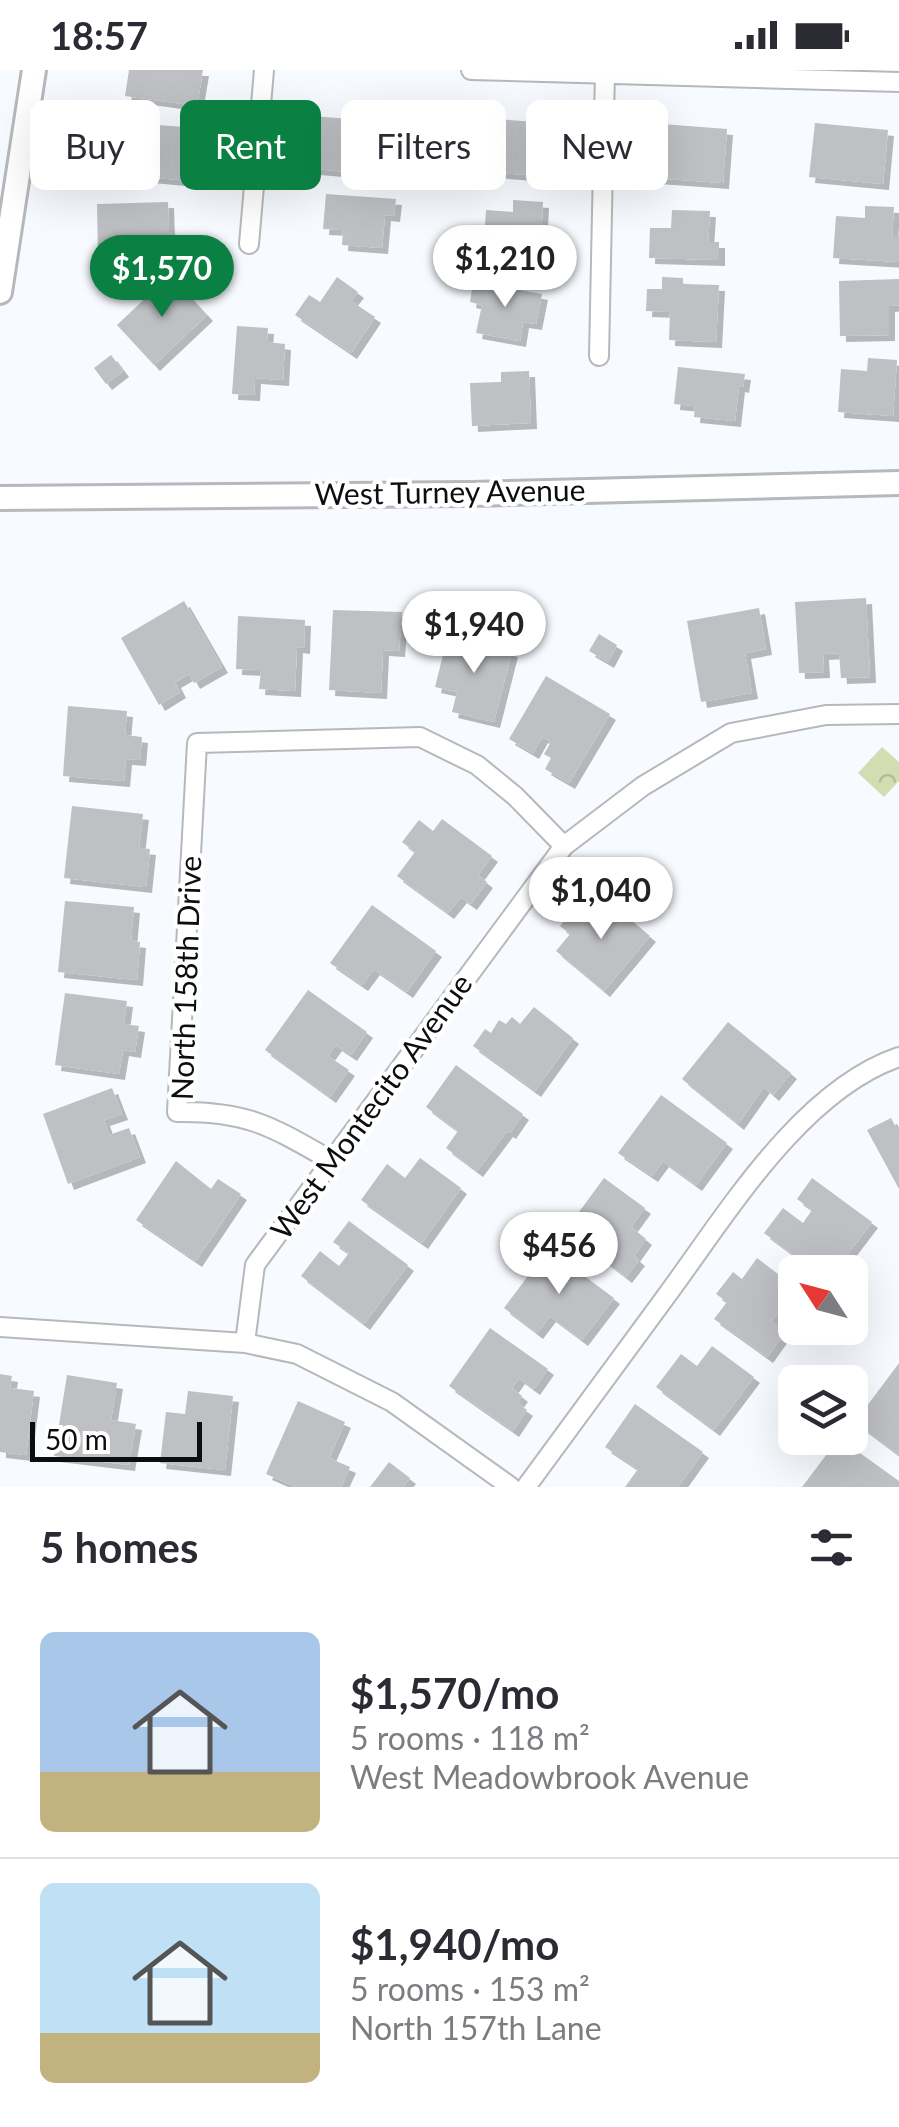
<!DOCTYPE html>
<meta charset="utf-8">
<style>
:root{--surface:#fff;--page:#f2f2f3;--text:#2b2b33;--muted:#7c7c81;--line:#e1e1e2;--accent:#0b8043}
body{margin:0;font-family:Lato,sans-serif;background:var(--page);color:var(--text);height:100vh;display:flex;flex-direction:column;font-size:38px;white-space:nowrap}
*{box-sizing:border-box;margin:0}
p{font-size:32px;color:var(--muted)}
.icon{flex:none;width:55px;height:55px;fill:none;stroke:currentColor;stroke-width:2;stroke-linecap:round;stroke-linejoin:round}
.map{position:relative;height:1417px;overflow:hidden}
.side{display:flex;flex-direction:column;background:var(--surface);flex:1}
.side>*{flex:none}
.top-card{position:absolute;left:30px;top:30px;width:840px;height:90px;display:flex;gap:20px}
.needle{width:65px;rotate:306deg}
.buttons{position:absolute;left:778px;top:1185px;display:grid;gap:20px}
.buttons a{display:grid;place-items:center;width:90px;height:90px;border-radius:15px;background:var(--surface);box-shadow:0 10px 40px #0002;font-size:50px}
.scale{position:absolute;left:30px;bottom:25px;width:172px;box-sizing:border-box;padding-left:10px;border:5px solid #0c0d0e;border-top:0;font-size:28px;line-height:35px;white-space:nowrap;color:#0c0d0e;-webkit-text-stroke:8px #fff;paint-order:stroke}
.price{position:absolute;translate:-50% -85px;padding:0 22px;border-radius:35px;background:#fff;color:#222;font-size:32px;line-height:65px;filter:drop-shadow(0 2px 5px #0008)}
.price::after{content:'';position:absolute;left:50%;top:60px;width:30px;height:22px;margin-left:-15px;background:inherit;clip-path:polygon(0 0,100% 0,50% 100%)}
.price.current{background:var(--accent);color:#fff}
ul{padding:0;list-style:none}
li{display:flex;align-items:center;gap:30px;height:250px;padding:0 40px}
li+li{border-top:2px solid var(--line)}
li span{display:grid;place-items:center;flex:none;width:280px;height:200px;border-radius:15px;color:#555}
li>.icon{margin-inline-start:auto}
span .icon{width:120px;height:120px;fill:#fffc;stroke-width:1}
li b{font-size:42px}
h2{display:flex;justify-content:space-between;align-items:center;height:120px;padding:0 40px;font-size:42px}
.tag{padding:0 35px;border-radius:15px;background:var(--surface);box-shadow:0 10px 40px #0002;font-size:35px;line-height:90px}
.tag.current{background:var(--accent);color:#fff}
.status{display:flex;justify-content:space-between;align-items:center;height:70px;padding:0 50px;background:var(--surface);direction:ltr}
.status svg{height:28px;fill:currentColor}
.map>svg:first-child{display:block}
.park{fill:url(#park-crowns)}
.building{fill:#bec0c4;filter:url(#shadow)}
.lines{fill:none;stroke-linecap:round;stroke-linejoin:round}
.minor-casing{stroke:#b6b8bc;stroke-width:22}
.tertiary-casing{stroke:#b6b8bc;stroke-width:28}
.minor{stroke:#fff;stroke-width:18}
.tertiary{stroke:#fff;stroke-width:22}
.labels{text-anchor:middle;stroke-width:9;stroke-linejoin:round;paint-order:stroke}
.street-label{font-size:30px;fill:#0c0d0e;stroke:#fff}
</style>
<div class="status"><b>18:57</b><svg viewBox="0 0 49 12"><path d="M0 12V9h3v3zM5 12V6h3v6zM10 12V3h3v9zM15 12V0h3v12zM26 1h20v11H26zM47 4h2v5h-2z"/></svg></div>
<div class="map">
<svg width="899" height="1417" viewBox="0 0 899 1417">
<defs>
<pattern id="park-crowns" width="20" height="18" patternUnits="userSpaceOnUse" patternTransform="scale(2.5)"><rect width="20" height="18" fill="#d2ddb1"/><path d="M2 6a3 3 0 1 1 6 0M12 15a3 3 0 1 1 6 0" fill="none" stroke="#b3bc97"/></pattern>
<filter id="shadow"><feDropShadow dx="6" dy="6" stdDeviation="0" flood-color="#0004"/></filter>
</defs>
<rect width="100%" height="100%" fill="#f7fafe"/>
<!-- park -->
<path class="park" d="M882,677L899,692V711L884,727L858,703Z"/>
<!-- building -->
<path class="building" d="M129,0H203L197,36L125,26Z
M299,45L376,51L371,104L303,98L306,72H296Z
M481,48L550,53L549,65H544L541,106L477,101Z
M131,53L197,58L193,91L201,92L200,112L127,105Z
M649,53L727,59L723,113L653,108L655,81L647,80Z
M815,53L888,60L883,114L809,107Z
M326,124L396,129L394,146L385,145L382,178L342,175L343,160L323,159Z
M513,130L543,132L540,187L483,184L486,140L513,142Z
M168,132L169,162H175L176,186L98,187L97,134Z
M865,136L894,137L892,166H899V192L833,188L836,146L865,148Z
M672,140L710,141L708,172H719V190L649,188L650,158H671Z
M170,205L207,245L154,295L117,255Z
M337,207L358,222L351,231L375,247L351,283L295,245L309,225L320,232Z
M662,207L683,208V214L719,215L716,272L669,270L670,242L646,241L647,219H662Z
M899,209V235L889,236V265L840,266L839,211Z
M473,212L542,224L536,254L523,252L520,271L476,263L482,235L470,232Z
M237,256L268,258L267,272L285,274L283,310L255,308L254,325L232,324Z
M111,285L123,301L106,314L94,298Z
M868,288L897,290L893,346L838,342L841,299L867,301Z
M678,297L745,304L743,317L739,316L735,351L694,347L695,336L674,334Z
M529,301L531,353L472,356L470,313L501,312V302Z
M866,528L870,607L841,608L839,583L823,584L824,602L799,603L795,532Z
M184,531L222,597L194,613L189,604L175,612L180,622L159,635L121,568Z
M759,538L766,579L745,583L752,623L701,632L687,551Z
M333,540L402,542L399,581L383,580L381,623L329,620Z
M238,546L305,550L304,578L297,577L295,621L259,619L261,600L236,599Z
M599,564L617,575L608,592L589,581Z
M448,565L512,581L494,652L452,642L457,622L435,617Z
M546,606L610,644L569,713L545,699L551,688L544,684L551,672L542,667L533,683L509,669Z
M68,636L127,641L125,665L142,667L140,690L126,689L124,711L63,706Z
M72,736L143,744L139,778L150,779L146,817L64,808Z
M442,749L492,786L478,805L487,812L471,834L461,827L448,843L397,806L415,782L402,772L419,750L433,761Z
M601,825L650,866L604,921L556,881L570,864L560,856L576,836L585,844Z
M65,831L134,837L131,871L140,872L137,910L58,902Z
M372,835L436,881L407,922L374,899L362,915L330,893Z
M308,920L367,962L351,985L336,975L328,986L349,1000L330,1027L265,980Z
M65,923L127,931L124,954L139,956L135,982L123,980L119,1004L55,995Z
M534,937L573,968L535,1021L473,976L485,959L491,963L499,950L506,954L512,947L520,954Z
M728,952L791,1003L773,1025L764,1017L738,1054L682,1009Z
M456,995L523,1044L510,1063L507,1061L477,1101L446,1078L458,1061L426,1037Z
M112,1018L122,1044L104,1050L109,1065L129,1058L140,1087L68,1114L43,1044Z
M661,1025L727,1073L696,1115L663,1091L652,1106L618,1083Z
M891,1048L899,1063V1119L867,1060Z
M420,1088L461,1118L422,1173L361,1130L387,1094L405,1108Z
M176,1091L211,1119L218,1109L241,1124L196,1191L136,1150Z
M604,1108L645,1138L631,1157L646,1169L634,1186L639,1190L626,1207L596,1184L605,1172L598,1168L590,1179L565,1161Z
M812,1108L872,1152L834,1202H817L764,1163L783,1138L803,1153L812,1140L797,1129Z
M349,1151L408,1195L364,1254L301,1206L320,1181L339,1196L349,1183L333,1172Z
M548,1179L614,1228L582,1270L550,1246L537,1263L504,1238Z
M757,1188L795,1217V1237L787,1231L771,1252L785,1262L767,1287L714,1249L727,1232L716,1224L733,1202L742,1209Z
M490,1258L548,1299L534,1319L519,1308L512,1318L522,1326L517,1333L527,1340L513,1361L449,1316Z
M712,1276L754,1307L714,1360L656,1317L681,1284L697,1296Z
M899,1293V1385L855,1352Z
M0,1304L12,1306L10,1318L34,1321L26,1385L0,1382Z
M67,1305L117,1313L111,1350L136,1354L129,1395L54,1386Z
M188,1321L233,1326L225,1400L160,1393L166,1342L185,1344Z
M298,1331L345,1352L329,1388L350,1397L341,1417H296L266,1404Z
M635,1334L703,1382L678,1417H625L638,1399L605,1377Z
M839,1368L899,1411V1417H802Z
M389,1392L410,1408L403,1417H370Z"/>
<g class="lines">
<!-- minor casing -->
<g class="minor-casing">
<path id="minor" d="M471,0L899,12
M249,174L264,0
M599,286L605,0
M332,1091C272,1057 249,1041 177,1042L197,673L420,667L477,695L515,726L564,776
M0,1257L245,1273L297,1284L392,1332L511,1417
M245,1273L255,1195L564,776L643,716L731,663L826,645L899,644
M526,1417C573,1353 620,1289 667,1225C726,1145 801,1020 899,987"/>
</g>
<!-- tertiary casing -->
<g class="tertiary-casing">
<path id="tertiary" d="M0,222L34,0
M0,428L471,424L899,413"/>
</g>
<!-- minor -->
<use href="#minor" class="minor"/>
<!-- tertiary -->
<use href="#tertiary" class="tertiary"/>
</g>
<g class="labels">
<!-- street labels -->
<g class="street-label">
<text transform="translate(450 423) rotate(-1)" y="10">West Turney Avenue</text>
<text transform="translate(187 908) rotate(-88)" y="10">North 158th Drive</text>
<text transform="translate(372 1037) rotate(-54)" y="10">West Montecito Avenue</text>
</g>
</g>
</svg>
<div class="buttons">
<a><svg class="needle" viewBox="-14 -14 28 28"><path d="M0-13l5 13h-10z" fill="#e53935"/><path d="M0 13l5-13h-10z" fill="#7c7c81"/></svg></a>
<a><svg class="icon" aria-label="layers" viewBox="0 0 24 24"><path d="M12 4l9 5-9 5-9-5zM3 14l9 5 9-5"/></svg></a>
</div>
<div class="scale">50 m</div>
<b class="price" style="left:505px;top:240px">$1,210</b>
<b class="price current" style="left:162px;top:250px">$1,570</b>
<b class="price" style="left:474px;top:606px">$1,940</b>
<b class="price" style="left:601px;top:872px">$1,040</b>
<b class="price" style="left:559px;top:1227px">$456</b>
<div class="top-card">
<a class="tag">Buy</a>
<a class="tag current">Rent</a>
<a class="tag">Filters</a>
<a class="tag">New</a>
</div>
</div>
<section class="side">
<h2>5 homes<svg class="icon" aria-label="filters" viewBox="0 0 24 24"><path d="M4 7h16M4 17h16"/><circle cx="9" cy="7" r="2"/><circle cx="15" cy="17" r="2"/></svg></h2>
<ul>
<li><span style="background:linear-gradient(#a9c7e8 70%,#c2b280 0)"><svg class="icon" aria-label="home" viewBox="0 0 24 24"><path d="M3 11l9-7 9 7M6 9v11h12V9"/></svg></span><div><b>$1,570/mo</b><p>5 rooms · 118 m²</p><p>West Meadowbrook Avenue</p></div></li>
<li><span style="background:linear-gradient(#bfe0f5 75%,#c2b280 0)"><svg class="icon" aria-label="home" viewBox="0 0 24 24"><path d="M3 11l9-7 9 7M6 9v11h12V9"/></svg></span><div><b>$1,940/mo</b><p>5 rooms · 153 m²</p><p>North 157th Lane</p></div></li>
</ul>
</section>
